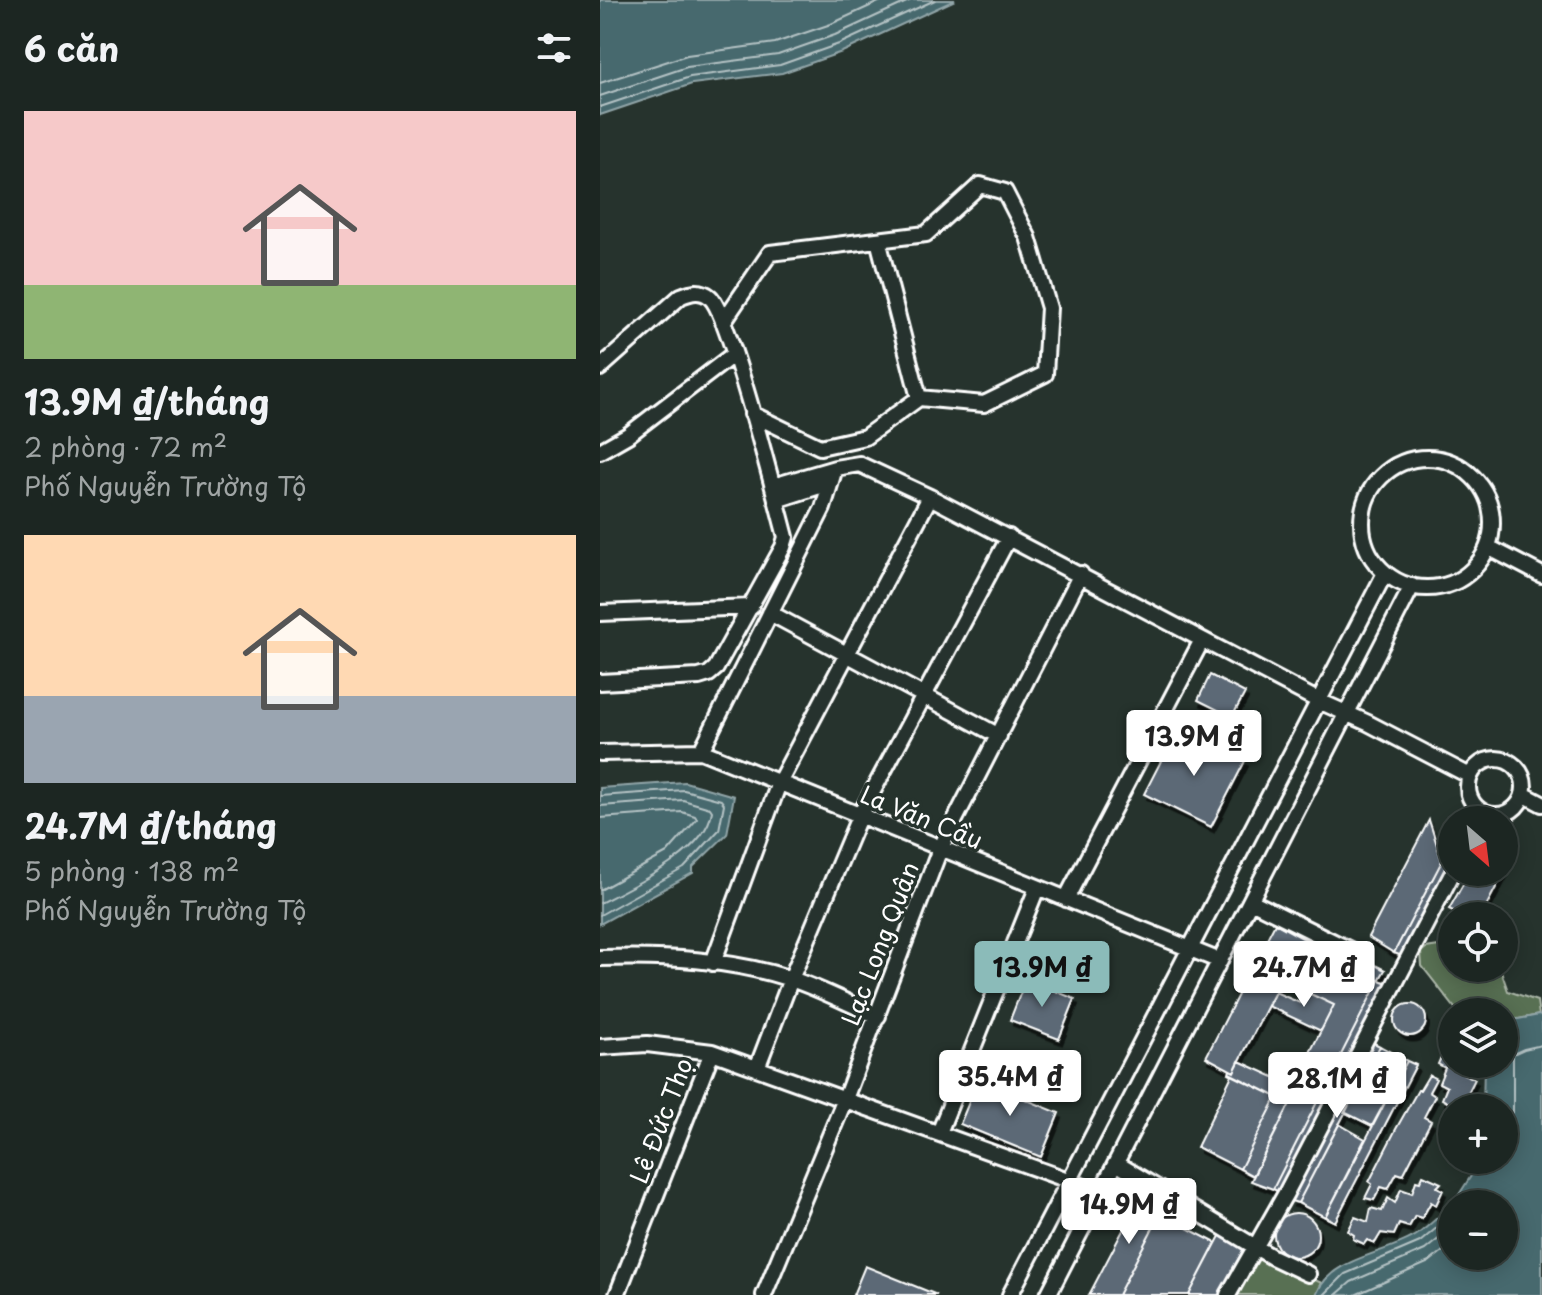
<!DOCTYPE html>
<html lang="vi">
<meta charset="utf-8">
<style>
:root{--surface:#1c2622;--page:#29322f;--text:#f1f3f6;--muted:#a0a5a5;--line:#3a4340;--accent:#8bbbb9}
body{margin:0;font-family:"Playpen Sans",sans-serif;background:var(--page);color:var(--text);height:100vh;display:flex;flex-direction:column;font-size:30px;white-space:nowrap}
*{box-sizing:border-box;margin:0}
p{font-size:26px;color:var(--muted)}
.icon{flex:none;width:44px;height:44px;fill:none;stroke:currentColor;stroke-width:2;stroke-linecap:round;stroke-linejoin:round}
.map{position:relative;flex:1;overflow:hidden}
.details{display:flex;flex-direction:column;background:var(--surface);width:600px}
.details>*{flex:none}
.needle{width:52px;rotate:152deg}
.tools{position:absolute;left:838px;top:806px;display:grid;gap:16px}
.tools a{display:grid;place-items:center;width:80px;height:80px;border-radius:50%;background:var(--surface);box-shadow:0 4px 20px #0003,0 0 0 2px var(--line);font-size:40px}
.price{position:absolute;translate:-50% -68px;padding:0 18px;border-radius:8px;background:#fff;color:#222;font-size:26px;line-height:52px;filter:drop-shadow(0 2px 4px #0008)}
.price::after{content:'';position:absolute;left:50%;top:48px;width:24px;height:18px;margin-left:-12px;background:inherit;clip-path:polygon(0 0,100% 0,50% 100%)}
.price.selected{background:var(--accent);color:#111}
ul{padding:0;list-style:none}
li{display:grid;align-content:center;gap:16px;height:424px;padding:0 24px}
li span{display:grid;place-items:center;height:248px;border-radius:0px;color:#555}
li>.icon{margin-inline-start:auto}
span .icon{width:144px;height:144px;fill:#fffc;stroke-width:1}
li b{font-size:34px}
h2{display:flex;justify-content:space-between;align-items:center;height:96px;padding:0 24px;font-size:34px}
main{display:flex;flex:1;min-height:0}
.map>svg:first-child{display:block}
.green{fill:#596f53;stroke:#acb7a9;stroke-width:2}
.water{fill:#47696e;stroke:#91a5a8;stroke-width:2}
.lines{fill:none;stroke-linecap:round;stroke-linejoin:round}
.shore{stroke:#b5c3c5;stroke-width:2}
.building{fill:#5b6976;stroke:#fff;stroke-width:2;filter:url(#shadow)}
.minor-casing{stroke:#fff;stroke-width:20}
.minor{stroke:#26332d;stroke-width:14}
.labels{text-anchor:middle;stroke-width:7;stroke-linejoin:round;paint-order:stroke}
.street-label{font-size:24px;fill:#fff;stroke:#26332d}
</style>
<main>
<section class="details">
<h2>6 căn<svg class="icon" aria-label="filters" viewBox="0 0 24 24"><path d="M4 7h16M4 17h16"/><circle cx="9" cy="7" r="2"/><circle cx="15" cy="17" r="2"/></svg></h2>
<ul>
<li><span style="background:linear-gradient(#f6c9c9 70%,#8fb573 0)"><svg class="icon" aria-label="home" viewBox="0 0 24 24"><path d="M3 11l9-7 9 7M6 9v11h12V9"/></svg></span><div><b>13.9M ₫/tháng</b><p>2 phòng · 72 m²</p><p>Phố Nguyễn Trường Tộ</p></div></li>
<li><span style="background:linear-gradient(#ffd9b3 65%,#9aa5b1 0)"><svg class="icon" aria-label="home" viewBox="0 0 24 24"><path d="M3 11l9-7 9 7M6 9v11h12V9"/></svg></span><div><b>24.7M ₫/tháng</b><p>5 phòng · 138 m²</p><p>Phố Nguyễn Trường Tộ</p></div></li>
</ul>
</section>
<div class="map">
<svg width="942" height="1295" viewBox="0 0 942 1295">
<defs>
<filter id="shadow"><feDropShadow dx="3" dy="5.5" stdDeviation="0" flood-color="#0009"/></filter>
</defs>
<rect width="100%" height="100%" fill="#26332d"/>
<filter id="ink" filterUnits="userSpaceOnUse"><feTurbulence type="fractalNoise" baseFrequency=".0125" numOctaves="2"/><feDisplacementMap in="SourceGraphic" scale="16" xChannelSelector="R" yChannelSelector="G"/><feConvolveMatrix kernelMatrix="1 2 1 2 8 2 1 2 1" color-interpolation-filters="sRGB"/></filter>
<g filter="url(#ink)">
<!-- green -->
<path class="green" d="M852,944V968H900L908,991L937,1001L939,1015L913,1020L904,1025V1012H858L822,966L821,952L826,948Z
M658,1256L722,1283L716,1295H638Z"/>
<!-- water -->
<path class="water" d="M0,0H355L242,52L182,73L92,84L0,115Z
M85,782L134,796L127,834L93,867V873L0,924V788Z
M939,1015L942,1017V1295H716C731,1256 787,1255 818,1234C830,1225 841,1214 852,1205V1256H904V1204H853L876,1168L878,1160H904V1108H883L884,1064H904V1025L913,1020Z"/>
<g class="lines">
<!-- shore -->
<path class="shore" d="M0,83L87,55L175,43L231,24L283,0
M0,96L87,67L178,55L235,35L311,0
M0,107L90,77L180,65L239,44L335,0
M0,796L84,790L121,800L124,804L119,830L84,868L0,915
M0,806L83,800L110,808L112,811C106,853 34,885 0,903
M0,818L82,812L95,816L97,819L67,853L0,890
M904,1128L913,1110V1054L924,1049L942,1045
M724,1295L745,1274L820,1242L852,1215
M736,1295L751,1282L825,1250L852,1228
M755,1295L829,1262L852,1244"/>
</g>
<!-- building -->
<path class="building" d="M610,675L645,693L632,717L598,700Z
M592,713L648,741L640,756L585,728Z
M578,728L645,761L611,827L544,794Z
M829,820L842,861L794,953L768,937Z
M842,861L848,865L802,956L794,953Z
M870,872H904L881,916H863L849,909Z
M675,923L779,980L673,1189L651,1181L698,1088L693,1086L734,1005L681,980L634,1072L606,1057Z
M759,957L785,970L779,980L755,966Z
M426,979L475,999L459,1039L410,1020Z
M779,980L788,983L679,1192L673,1189Z
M675,992L700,1003L706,992L734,1005L721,1031L668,1006Z
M794 1020a16 16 0 1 1 32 0a16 16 0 1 1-32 0Z
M772,1042L780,1046L698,1203L691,1201Z
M851,1043L852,1064H869L864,1074L875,1079L868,1093L876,1098L872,1108H852V1138L851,1134L844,1130L849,1119L844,1116L849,1103L842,1099L847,1087L839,1083L845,1068L838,1064L844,1050L847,1051Z
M780,1046L807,1061L772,1126L744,1112Z
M639,1061L698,1088L653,1176L640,1169L677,1097L629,1073L630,1070L634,1072Z
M807,1061L816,1065L735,1222L725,1217Z
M632,1075L677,1097L640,1169L597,1147Z
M829,1075L836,1079L829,1092L835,1096L824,1117L831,1121L803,1175L797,1173L788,1189L781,1187L774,1200L765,1198L772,1184L769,1182L796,1129L818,1090H820Z
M378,1080L459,1113L441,1157L360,1124Z
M739,1124L765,1139L725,1217L698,1203Z
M823,1175L841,1183L837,1187L843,1190L836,1205L831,1202L822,1218L815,1216L809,1227L799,1224L794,1235L781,1233L775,1243L767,1240L764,1244L753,1239L754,1235L748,1231L755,1217L768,1222L771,1208L782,1211L788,1198L795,1203L801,1189L812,1193L816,1181L820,1182Z
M543,1192L565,1203L560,1214L518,1295H489Z
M674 1235a22 22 0 1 1 44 0a22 22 0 1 1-44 0Z
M560,1214L616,1243L589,1295H518Z
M621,1234L645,1247L620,1295H589Z
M265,1266L337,1295H253Z"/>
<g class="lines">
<!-- minor casing -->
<g class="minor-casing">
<path id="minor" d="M278,240L319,398
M123,322L170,253L326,234L380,185L405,192L428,237L449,308L445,374L384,404L319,398L265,437L220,447L152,414
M0,368L81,296C91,292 101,289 110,297C130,315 176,500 186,537L183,547L116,668L109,674L99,677L0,682
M0,451L28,435L134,354
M762 523a65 65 0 1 1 130 0a65 65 0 1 1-130 0Z
M173,486L235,468
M176,500L229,483
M888,547L942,575
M0,613L151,607
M170,613L399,736
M101,751L223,508L235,468L259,464L330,497L719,701L768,723L870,776
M0,753L101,751L620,961
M868 787a28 28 0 1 1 56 0a28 28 0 1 1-56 0Z
M923,794L942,804
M466,899L602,640
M651,901L754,952
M0,958C64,956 130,959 191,979C221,989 249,1004 278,1016
M113,963L179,783L330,497
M0,1047L47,1044L112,1052L465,1179L500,1194
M157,1068L191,979L259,817L409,537
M339,1133L437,888
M516,1163L672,1257L708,1274
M17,1295L112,1052
M164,1295L245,1099L340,849L481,574
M410,1295L785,573
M448,1295L812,586
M628,1295L686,1193L853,872"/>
</g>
<!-- minor -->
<use href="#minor" class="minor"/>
</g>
</g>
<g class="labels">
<!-- street labels -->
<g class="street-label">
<text transform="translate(321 818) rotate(22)" y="8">La Văn Cầu</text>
<text transform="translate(281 944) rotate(-69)" y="8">Lạc Long Quân</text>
<text transform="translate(62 1121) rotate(-69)" y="8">Lê Đức Thọ</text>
</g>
</g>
</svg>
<div class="tools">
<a><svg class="needle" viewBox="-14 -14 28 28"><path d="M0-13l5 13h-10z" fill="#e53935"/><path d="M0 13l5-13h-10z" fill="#a0a5a5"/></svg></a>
<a><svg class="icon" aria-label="locate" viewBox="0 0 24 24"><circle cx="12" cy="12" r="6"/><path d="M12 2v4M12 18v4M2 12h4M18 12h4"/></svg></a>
<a><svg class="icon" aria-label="layers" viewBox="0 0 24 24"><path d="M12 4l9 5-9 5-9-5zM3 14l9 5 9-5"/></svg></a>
<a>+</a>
<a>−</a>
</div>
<b class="price" style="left:594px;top:778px">13.9M ₫</b>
<b class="price selected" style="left:442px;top:1009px">13.9M ₫</b>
<b class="price" style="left:704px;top:1009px">24.7M ₫</b>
<b class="price" style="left:410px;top:1118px">35.4M ₫</b>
<b class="price" style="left:737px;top:1120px">28.1M ₫</b>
<b class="price" style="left:529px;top:1246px">14.9M ₫</b>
</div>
</main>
